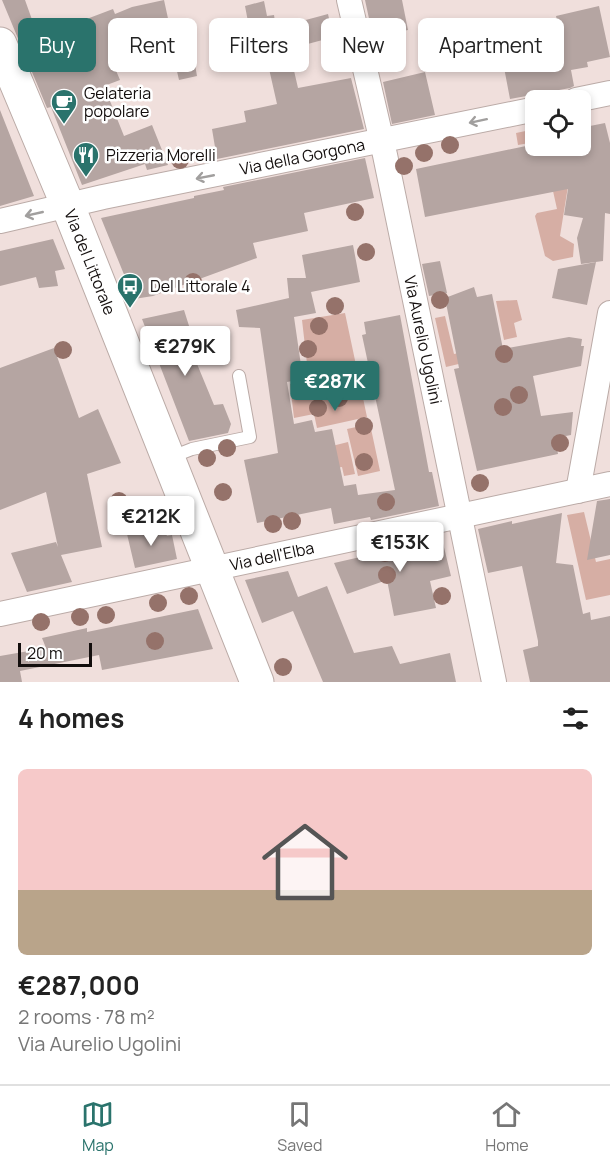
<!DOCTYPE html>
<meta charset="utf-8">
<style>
:root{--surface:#fff;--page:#f6f6f6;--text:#222;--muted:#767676;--line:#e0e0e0;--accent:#2a736c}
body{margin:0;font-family:Manrope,sans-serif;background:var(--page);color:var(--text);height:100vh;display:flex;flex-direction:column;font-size:22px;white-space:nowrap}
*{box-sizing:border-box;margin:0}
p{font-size:20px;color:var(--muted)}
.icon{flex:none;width:33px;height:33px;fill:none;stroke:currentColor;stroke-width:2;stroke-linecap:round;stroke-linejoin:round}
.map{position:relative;height:682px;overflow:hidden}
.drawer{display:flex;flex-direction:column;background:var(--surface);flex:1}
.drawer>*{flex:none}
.banner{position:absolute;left:18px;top:18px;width:574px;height:54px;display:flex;gap:12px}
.fabs{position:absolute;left:525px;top:90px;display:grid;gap:12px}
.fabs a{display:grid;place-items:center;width:66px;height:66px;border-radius:9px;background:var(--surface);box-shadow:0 3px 9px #0003;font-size:30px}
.scale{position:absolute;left:18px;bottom:15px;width:74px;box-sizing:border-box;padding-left:6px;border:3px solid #130e0d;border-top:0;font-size:16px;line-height:21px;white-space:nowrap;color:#130e0d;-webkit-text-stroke:4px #fff;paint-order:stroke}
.price{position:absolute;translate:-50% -51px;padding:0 14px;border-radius:6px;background:#fff;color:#222;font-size:20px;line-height:39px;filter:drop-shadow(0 2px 3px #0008)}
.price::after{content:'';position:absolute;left:50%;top:36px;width:18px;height:14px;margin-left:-9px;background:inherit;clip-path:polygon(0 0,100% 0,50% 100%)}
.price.current{background:var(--accent);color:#fff}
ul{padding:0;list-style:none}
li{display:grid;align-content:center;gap:12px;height:318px;padding:0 18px}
li span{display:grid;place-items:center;height:186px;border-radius:9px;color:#555}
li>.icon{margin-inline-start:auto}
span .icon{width:108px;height:108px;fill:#fffc;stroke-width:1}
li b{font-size:26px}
h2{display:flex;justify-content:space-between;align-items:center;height:72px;padding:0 18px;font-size:26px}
.chip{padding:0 21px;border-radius:9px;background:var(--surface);box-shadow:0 3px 9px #0003;font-size:21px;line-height:54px}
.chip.current{background:var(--accent);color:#fff}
.menu{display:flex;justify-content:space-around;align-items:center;height:84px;border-top:2px solid var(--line);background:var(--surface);font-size:16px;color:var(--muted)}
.menu a{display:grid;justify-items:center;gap:3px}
.menu .current{color:var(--accent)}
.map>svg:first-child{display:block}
.green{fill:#d6aea4}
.building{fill:#b5a5a2}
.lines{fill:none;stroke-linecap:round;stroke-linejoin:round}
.service-casing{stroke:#bbaba7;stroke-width:14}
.minor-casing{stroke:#bbaba7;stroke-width:26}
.secondary-casing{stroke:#bbaba7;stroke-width:35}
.service{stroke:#fff;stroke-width:12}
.minor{stroke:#fff;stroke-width:24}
.secondary{stroke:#fff;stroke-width:33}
.tree{fill:#95726a}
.oneway{stroke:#a19f9e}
.labels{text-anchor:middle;stroke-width:5;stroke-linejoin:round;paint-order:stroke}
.poi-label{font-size:16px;fill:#130e0d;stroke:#fff;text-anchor:start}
.street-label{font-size:16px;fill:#130e0d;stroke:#fff}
</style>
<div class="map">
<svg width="610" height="682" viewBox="0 0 610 682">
<rect width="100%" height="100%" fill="#f0dfdc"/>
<!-- green -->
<path class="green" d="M535,129V142L518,145L516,133Z
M543,146H561L569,180L560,236L574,244L573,257L553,261L545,256L535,216L537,213L557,209Z
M517,300L522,320L514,323L517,337L504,340L496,301Z
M345,313L367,417L317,428L314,414L294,418L290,384L309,381L302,320Z
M445,316L454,354L485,347L488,357L446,367L435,318Z
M370,424L380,471L358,476L347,429Z
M348,442L355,474L344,476L342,467L325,470L332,446Z
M584,512L596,562L610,559V595L586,600L567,515Z"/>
<!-- building -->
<path class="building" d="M2,0H25L45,56L91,38L84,20L113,9L115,14L132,7L164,0L169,23L187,19L197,76L179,80L173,54L115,68L120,80L104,86L124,136L152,125L168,165L147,170L145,164L82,185L51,107L47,108Z
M365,0H402L408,30L373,37Z
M264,1L267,16L274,15L276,28L328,14L332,32L329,33L330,38L289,49L298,88L351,78L364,129L217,159L212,129L246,122L244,111L277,104L265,51L254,53L245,6Z
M599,6L610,57L587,62L588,67L571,70L574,86L570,88L510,99L502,57L563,45L556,16Z
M425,72L435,115L392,124L383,82Z
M0,110L34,196L0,206Z
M605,123L610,143V214L605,213L603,261L581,264L577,238L583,218L564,215L568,189L425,217L416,169L526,146H580V128Z
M365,158L374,198L304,213L308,231L253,243L257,258L153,296L134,299L101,218L194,198V196L224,190L223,187Z
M53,239L65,269L55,271L58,286L39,288L36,277L0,286V251Z
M353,245L360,282L311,292L316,313L294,317L303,379L287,382L294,424L312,420L315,432L332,429L344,486L356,484L358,495L395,490L362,335L366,334L364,322L400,315L429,472H432L439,506L371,520L370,517L334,524L331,508L257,523L244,460L278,453L260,328L239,327L236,310L289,298L287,278H306L302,255Z
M440,261L447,293L429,296L422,264Z
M596,262L587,305L552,298L558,269Z
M474,287L477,297L492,294L503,349L569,337L582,339L581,346H584L581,366L533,376L541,416L573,412L571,435L555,438L558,454L477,471L454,369L459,368L445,298Z
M184,310L190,329L183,330L214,405L223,404L231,424L228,433L189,441L142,319Z
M54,348L79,418L98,409L121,463L87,474L102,547L61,555L72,582L27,592L11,553L56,542L58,547L46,492L0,510V368Z
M610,499V555L587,560L597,501Z
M562,513L556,563L573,565L583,614L590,612L591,620L610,616V682H530L523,650L538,646V641L522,566L488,573L478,529L512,521V524Z
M162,525L167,536L172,535L177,559L135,568L127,534Z
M441,535L451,576L430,581L436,608L394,616L387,580L347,594L334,563L378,553L377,548Z
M288,571L298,597L327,586L354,653L392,646L400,664L450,653L456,682H323L293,611L262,623L245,580Z
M198,609L213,649L102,670L99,655L20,671L22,682H0V656L46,648L42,638L87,628V632Z"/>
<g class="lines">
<!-- service casing -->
<g class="service-casing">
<path id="service" d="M169,458L192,449L250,437L239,376"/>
</g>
<!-- minor casing -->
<g class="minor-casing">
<g id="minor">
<path id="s1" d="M349,0L385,155L494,682"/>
<path d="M576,100L610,93"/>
<path id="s2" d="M0,221L103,197L536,109"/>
<path d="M578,491L610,313"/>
<path id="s3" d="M0,614L610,484"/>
</g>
</g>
<!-- secondary casing -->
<g class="secondary-casing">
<g id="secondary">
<path id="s4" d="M0,44L68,206L257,682"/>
</g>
</g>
<!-- service -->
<use href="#service" class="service"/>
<!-- minor -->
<use href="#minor" class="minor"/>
<!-- secondary -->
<use href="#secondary" class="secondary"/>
</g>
<!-- trees -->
<g class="tree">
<circle cx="450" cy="145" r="9"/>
<circle cx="424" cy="153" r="9"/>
<circle cx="180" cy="160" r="9"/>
<circle cx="404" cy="166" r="9"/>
<circle cx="355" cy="212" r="9"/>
<circle cx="366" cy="252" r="9"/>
<circle cx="193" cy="282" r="9"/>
<circle cx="440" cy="300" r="9"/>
<circle cx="335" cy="306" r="9"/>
<circle cx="319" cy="326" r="9"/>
<circle cx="308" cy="349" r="9"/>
<circle cx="63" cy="350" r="9"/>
<circle cx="504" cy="354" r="9"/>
<circle cx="307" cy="378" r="9"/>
<circle cx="519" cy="395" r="9"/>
<circle cx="339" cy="398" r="9"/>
<circle cx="503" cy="407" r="9"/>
<circle cx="318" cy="408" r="9"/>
<circle cx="364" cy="426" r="9"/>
<circle cx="560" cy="443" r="9"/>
<circle cx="227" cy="448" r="9"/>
<circle cx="207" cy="458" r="9"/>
<circle cx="364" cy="462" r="9"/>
<circle cx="480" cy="483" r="9"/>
<circle cx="223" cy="492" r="9"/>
<circle cx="119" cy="501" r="9"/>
<circle cx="386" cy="502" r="9"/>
<circle cx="292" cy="521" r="9"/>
<circle cx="273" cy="524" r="9"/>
<circle cx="385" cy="553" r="9"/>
<circle cx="387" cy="575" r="9"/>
<circle cx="189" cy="596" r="9"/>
<circle cx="442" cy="596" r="9"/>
<circle cx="158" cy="603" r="9"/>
<circle cx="106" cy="615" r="9"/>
<circle cx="80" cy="617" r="9"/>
<circle cx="41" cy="622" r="9"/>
<circle cx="155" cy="641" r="9"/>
<circle cx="283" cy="667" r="9"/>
</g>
<!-- one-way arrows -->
<defs><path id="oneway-shaft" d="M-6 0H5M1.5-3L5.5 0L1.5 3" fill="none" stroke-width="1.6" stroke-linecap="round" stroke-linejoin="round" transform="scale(1.5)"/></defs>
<g class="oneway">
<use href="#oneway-shaft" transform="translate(478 121) rotate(168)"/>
<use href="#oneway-shaft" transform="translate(205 177) rotate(169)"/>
<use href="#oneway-shaft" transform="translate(34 214) rotate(167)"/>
</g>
<!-- icons -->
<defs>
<g id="cafe-pin" transform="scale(1.35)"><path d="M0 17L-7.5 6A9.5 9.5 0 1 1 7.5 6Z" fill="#2a736c" stroke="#fff"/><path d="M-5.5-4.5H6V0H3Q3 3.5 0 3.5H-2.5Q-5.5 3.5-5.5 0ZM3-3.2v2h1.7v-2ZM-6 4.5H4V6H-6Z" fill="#fff"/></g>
<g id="restaurant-pin" transform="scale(1.35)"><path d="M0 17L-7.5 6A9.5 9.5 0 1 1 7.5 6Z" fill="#2a736c" stroke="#fff"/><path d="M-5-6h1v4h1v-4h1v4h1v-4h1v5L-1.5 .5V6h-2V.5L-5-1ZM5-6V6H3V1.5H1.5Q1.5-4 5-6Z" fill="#fff"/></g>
<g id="bus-pin" transform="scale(1.35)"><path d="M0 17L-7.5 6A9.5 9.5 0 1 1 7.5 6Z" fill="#2a736c" stroke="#fff"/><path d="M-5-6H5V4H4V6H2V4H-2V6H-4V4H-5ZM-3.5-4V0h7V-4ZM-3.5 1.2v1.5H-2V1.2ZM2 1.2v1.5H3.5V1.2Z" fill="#fff"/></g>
</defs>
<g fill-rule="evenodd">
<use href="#cafe-pin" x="64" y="102"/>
<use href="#restaurant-pin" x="86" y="155"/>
<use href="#bus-pin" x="130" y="286"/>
</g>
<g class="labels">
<!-- poi labels -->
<g class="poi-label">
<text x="84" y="99">Gelateria<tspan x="84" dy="18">popolare</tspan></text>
<text x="106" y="161">Pizzeria Morelli</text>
<text x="150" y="292">Del Littorale 4</text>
</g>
<!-- street labels -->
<g class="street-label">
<text dy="6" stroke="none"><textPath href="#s2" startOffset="309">Via della Gorgona</textPath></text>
<text dy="6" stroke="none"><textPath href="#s4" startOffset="236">Via del Littorale</textPath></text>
<text dy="6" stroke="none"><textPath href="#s1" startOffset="348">Via Aurelio Ugolini</textPath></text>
<text dy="6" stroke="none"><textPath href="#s3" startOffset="278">Via dell'Elba</textPath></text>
</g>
</g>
</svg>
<div class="fabs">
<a><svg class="icon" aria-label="locate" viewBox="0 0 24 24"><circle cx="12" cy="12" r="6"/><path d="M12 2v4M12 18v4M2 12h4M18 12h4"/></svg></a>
</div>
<div class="scale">20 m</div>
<b class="price" style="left:185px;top:377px">€279K</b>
<b class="price current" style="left:335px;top:412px">€287K</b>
<b class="price" style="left:151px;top:547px">€212K</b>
<b class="price" style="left:400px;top:573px">€153K</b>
<div class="banner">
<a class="chip current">Buy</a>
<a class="chip">Rent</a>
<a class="chip">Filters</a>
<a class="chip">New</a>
<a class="chip">Apartment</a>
</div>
</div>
<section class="drawer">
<h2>4 homes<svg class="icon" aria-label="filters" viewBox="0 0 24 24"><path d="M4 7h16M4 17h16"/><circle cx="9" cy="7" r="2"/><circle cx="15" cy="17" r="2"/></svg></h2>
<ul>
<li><span style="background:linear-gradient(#f6c9c9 65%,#b9a48a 0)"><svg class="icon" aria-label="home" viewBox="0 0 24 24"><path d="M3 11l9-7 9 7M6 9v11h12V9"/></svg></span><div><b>€287,000</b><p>2 rooms · 78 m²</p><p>Via Aurelio Ugolini</p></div></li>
</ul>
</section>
<nav class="menu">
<a class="current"><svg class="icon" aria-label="map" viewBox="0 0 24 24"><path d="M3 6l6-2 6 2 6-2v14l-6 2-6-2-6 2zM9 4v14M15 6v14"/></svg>Map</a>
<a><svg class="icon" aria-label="saved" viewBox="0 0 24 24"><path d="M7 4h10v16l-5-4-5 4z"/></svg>Saved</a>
<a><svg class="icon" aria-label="home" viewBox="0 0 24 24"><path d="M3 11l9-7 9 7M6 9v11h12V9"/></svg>Home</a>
</nav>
